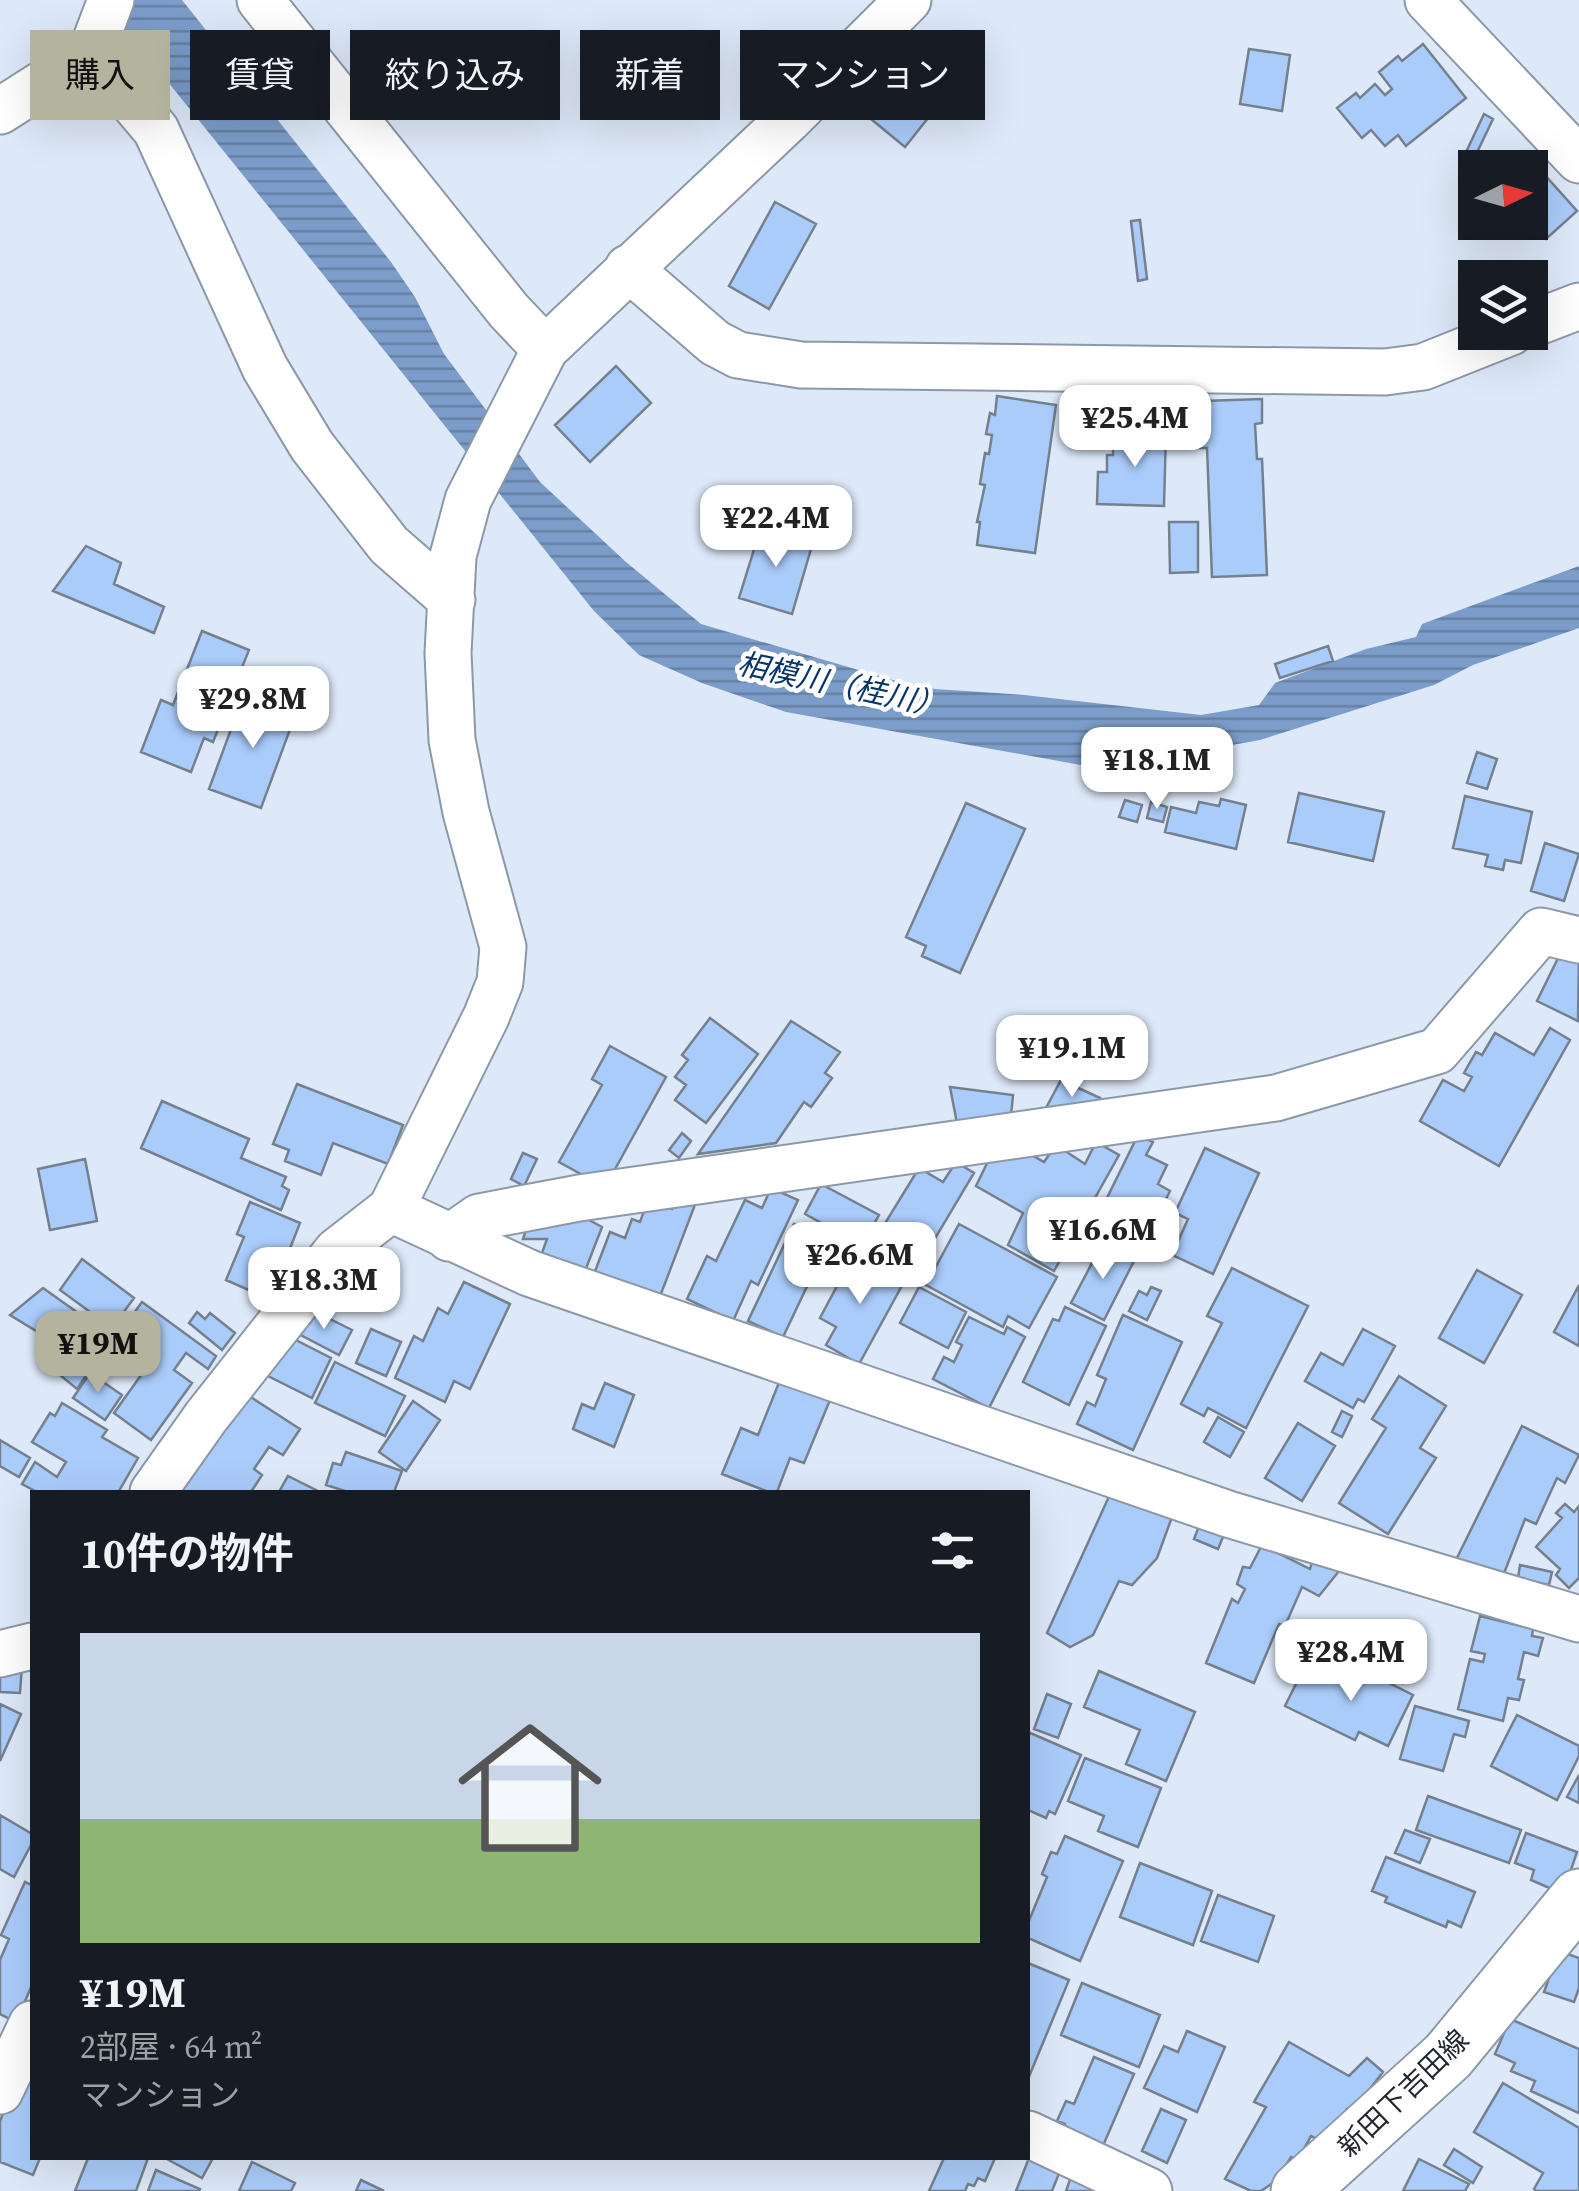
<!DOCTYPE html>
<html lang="ja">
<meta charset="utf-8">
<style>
:root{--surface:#171b24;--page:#242831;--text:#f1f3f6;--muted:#9ea1a6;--accent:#b3b39e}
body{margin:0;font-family:"Source Serif 4","Noto Sans JP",serif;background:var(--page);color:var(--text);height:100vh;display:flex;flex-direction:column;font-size:38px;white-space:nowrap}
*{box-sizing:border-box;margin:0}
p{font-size:32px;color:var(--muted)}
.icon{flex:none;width:55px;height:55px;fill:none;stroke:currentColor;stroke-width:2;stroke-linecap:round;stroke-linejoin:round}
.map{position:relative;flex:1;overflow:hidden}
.panel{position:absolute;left:30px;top:1490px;width:1000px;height:670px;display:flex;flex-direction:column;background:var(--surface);border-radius:0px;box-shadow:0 10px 40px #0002}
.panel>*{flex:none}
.banner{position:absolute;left:30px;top:30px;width:1000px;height:90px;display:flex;gap:20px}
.needle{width:65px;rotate:85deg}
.fabs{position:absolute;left:1458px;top:150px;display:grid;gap:20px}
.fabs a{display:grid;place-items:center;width:90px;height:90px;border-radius:0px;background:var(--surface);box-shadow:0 10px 40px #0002;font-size:50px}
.price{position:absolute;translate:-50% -85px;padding:0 22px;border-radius:20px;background:#fff;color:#222;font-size:32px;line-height:65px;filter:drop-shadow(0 2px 5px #0008)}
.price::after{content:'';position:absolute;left:50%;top:60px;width:30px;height:22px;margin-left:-15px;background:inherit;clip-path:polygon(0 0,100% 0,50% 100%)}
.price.active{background:var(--accent);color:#111}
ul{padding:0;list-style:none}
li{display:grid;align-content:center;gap:20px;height:530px;padding:0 50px}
li span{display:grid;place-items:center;height:310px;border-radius:0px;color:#555}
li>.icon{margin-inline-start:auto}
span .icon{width:180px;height:180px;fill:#fffc;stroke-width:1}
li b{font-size:42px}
h2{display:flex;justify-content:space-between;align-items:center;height:120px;padding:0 50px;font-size:42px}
.pill{padding:0 35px;border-radius:0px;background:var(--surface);box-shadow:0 10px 40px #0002;font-size:35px;line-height:90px}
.pill.active{background:var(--accent);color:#111}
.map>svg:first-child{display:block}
.water{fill:url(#water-rules)}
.building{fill:#aaccfb;stroke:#75808e;stroke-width:2.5}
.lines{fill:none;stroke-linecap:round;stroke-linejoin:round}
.minor-casing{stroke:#8d98a7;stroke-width:49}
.major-casing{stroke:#8d98a7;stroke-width:59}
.minor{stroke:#fff;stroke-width:45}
.major{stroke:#fff;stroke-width:55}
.labels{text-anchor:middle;stroke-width:9;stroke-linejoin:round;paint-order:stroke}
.street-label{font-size:28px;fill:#23282e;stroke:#fff}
.water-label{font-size:30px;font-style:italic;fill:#07356b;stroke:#fff}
</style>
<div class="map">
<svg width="1579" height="2191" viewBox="0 0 1579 2191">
<defs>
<pattern id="water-rules" width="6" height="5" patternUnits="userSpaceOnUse" patternTransform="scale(2.5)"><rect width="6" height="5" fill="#7c9dca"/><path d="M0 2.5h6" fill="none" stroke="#6580a4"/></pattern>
</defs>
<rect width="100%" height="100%" fill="#dde8f8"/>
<!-- water -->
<path class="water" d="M102,0H182L391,262L415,297L444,354L540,482L626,562L701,624L920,688L1024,695L1201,715L1259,705L1275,683L1366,649L1416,637L1422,624L1579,566V628L1473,665L1434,685L1260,740L1165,757L1081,765L786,712L702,683L639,655L594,611Z"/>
<!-- building -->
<path class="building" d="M1423,44L1466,98L1406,146L1398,135L1385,146L1371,130L1362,138L1337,108L1356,93L1360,98L1375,84L1385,95L1392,89L1379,72L1398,56L1402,61Z
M1249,49L1290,55L1282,111L1240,104Z
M906,75L940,103L905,147L871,119Z
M1484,114L1493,119L1469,169L1460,165Z
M1527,155L1577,211L1546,239L1530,222V168H1513Z
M775,202L816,224L769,309L729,286Z
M1140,220L1147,279L1138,281L1131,221Z
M616,366L651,403L590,462L555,425Z
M997,396L1056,405L1035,553L977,545L980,522H977L985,485L980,484L985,453L989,454L992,435L986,434L990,413L995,415Z
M1262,399V423L1255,424L1257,459H1262L1267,575L1212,577L1207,448H1200V429L1204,430L1203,401Z
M1113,431L1166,432L1164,506L1097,504L1098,472H1107V455H1113Z
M1169,522H1198V572L1170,573Z
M761,527L813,542L792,614L739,598Z
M86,546L121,563L114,584L164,607L154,633L53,591Z
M202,631L249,650L226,707L213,702L206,721L219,727L213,742L204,738L191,772L141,752L161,700L173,705Z
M1328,646L1333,661L1280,678L1275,664Z
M244,694L296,713L261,808L209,789Z
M1477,752L1497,759L1487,789L1467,783Z
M1299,793L1384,812L1373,861L1288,842Z
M1465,796L1532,812L1521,863L1505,860L1503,870L1485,866L1488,855L1453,848Z
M1221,799L1246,805L1236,849L1165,832L1171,807L1196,813L1199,802L1219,806Z
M1125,800L1142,805L1137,822L1119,817Z
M1151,802L1167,807L1163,822L1147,818Z
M966,803L1025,829L960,973L922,956L926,946L906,937Z
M1545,843L1579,854L1564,901L1531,891Z
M1562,950L1579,957L1578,1021L1537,1001Z
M710,1018L758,1054L706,1123L675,1100L686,1085L675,1077L688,1060L682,1055Z
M791,1021L840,1052L825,1073L832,1078L811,1107L804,1102L776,1143L698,1154Z
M1550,1028L1570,1040L1499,1166L1420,1121L1443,1080L1464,1091L1472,1077L1464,1073L1476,1052L1482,1055L1495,1033L1534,1055Z
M610,1046L666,1077L609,1180L597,1183L559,1162L602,1085L592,1079Z
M1061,1080L1100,1098L1095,1111L1055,1114L1046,1108Z
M297,1084L403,1125L388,1164L333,1143L321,1175L285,1161L289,1150L273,1144Z
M950,1087L1013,1095L1011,1116L957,1123Z
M162,1101L249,1139L241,1158L286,1177L282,1186L289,1190L281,1210L141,1148Z
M682,1133L691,1141L679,1158L669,1150Z
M1138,1135L1153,1142L1146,1155L1167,1165L1158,1184L1170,1191L1159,1213L1149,1207L1145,1217L1107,1198Z
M1096,1142L1119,1155L1054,1271L1008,1245L1023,1213L976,1186L993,1151L1023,1150L1044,1162L1056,1145L1085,1164Z
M1205,1148L1259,1173L1213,1274L1172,1255L1188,1219L1175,1213Z
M523,1153L537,1159L524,1186L511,1179Z
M85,1159L97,1221L50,1230L38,1169Z
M956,1162L974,1173L912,1277L868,1251L919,1168L943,1182Z
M821,1184L879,1215L862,1245L805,1214Z
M771,1188L798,1200L758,1285L751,1281L733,1321L687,1299L707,1256L716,1261L745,1200L762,1208Z
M678,1195L696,1202L659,1299L594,1274L610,1232L625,1238L632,1219L640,1222L648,1200L672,1209Z
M250,1202L300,1223L274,1289L254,1282L251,1291L226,1280L244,1237L237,1234Z
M567,1208L602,1227L585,1271L542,1253L547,1239H523L530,1218Z
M794,1224L829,1240L783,1337L748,1321Z
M959,1224L1057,1277L1029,1328L1008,1316L1003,1327L926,1285Z
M1102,1244L1134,1261L1104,1320L1071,1303Z
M854,1254L904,1282L859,1364L826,1345L836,1327L820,1318Z
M82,1259L134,1298L112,1328L60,1290Z
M1232,1268L1308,1306L1246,1428L1208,1408L1204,1416L1181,1404L1222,1323L1207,1316Z
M1477,1270L1522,1295L1484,1363L1439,1338Z
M464,1282L510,1304L470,1389L454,1381L445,1402L395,1378L414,1336L423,1341L438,1308L448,1314Z
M1579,1285V1346L1554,1332Z
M919,1287L966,1312L948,1348L900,1323Z
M1151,1287L1161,1291L1147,1320L1129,1311L1139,1291L1147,1295Z
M43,1288L112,1337L77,1389L44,1362L50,1356L38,1349L49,1339L10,1315Z
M142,1302L216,1356L208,1369L186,1353L174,1370L192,1383L151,1440L114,1413L149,1364L115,1339Z
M1065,1307L1106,1326L1069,1405L1023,1382L1053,1319L1059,1321Z
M197,1312L205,1319L210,1313L235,1333L222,1350L189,1323Z
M316,1312L352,1330L339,1355L293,1331L300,1317L310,1323Z
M1123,1315L1182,1342L1133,1450L1077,1424L1087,1402L1095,1406L1106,1379L1097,1375Z
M969,1317L1004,1334L1007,1327L1025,1337L989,1408L933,1379L944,1357L954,1362L962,1345L956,1342Z
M371,1329L401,1342L386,1376L356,1363Z
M1363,1329L1395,1346L1364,1402L1358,1399L1353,1408L1305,1381L1321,1353L1343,1365Z
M286,1335L331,1358L312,1398L266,1375Z
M335,1362L405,1396L385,1436L315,1403Z
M90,1373L122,1395L105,1420L73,1398Z
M1399,1376L1446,1406L1420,1448L1436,1458L1388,1534L1339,1503L1386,1428L1372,1419Z
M780,1380L830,1400L804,1463L790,1458L777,1492H769L722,1474L741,1428L758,1435Z
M605,1383L634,1395L614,1447L573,1429L582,1404L594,1409Z
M243,1392L300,1429L283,1455L269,1447L254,1469L262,1475L251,1492H185L173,1485Z
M413,1401L440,1420L406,1471L379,1452Z
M62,1403L107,1430L102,1437L138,1458L119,1491L122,1492H37L22,1484L35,1462L57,1477L66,1462L32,1442L50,1413L55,1416Z
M1342,1411L1352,1416L1342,1437L1332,1432Z
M1218,1417L1244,1432L1230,1457L1204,1442Z
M1298,1423L1335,1446L1302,1501L1265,1478Z
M1522,1426L1579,1455L1565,1483L1557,1478L1536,1524L1525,1519L1503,1576L1453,1566Z
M0,1440L30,1458L19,1477L0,1466Z
M346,1452L402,1471L394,1492H348L326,1485L333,1463L341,1465Z
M288,1476L320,1492H279Z
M1111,1492L1172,1517L1157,1558L1132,1585L1119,1581L1093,1635L1070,1647L1047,1633Z
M1565,1504L1574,1512L1579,1506V1578L1569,1588L1556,1575L1560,1569L1536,1547L1562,1518L1556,1513Z
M1201,1521L1225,1532L1218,1549L1194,1539Z
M1262,1545L1310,1569L1313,1559L1339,1571L1319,1596L1302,1587L1285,1626L1279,1624L1254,1683L1206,1663L1232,1599L1238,1603L1245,1589L1237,1584L1243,1567L1250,1568Z
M1520,1565L1552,1572L1549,1585L1518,1578Z
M1480,1616L1533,1629L1532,1636L1543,1638L1538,1656L1524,1652L1518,1679L1524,1680L1519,1700L1508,1698L1503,1721L1458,1709L1470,1659L1483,1662L1485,1654L1471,1651Z
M0,1664L22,1665L20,1693L0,1692Z
M1325,1667L1361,1684L1367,1672L1413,1695L1388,1746L1359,1732L1355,1740L1285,1706L1304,1668L1320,1676Z
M1099,1671L1195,1712L1166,1781L1126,1764L1140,1730L1084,1707Z
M1047,1694L1071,1704L1058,1738L1034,1729Z
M0,1704L21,1714L0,1761Z
M1415,1706L1469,1721L1465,1737L1454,1734L1443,1771L1400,1759Z
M1517,1715L1579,1746V1756L1557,1800L1491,1766Z
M1028,1732L1081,1755L1055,1814L1049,1811L1046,1818L1028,1810Z
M1085,1758L1161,1788L1138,1847L1098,1831L1104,1816L1068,1801Z
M1579,1775V1803L1567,1797Z
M1428,1796L1521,1830L1509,1863L1416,1830Z
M0,1815L32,1834V1843L14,1877L0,1869Z
M1405,1830L1430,1839L1420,1863L1395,1853Z
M1526,1833L1577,1852L1567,1882L1558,1879L1554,1890L1531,1880L1534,1870L1515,1863Z
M1065,1836L1123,1861L1080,1961L1028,1938V1923L1047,1877L1042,1874L1051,1852L1057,1854Z
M1386,1857L1475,1892L1461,1927L1448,1921L1446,1927L1385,1902L1387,1897L1372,1891Z
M1140,1863L1212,1891L1193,1945L1120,1917Z
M25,1882L32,1885V1985L16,2022L0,2014V1960L9,1939L1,1935Z
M1218,1895L1274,1916L1258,1962L1201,1941Z
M1559,1951L1579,1958V1988L1574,2002L1544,1992Z
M1028,1963L1069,1980L1028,2079Z
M1082,1983L1160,2015L1139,2067L1061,2035Z
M1510,2019L1579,2049V2113L1531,2091L1535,2081L1511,2071L1515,2063L1495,2054Z
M1187,2031L1225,2047L1197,2112L1144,2088L1164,2046L1178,2052Z
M1289,2042L1349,2076L1367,2058L1383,2072L1352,2112L1347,2109L1336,2125L1319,2140L1311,2136L1298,2160L1291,2157L1277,2180L1261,2191H1251L1225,2179L1266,2107L1254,2102Z
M1094,2057L1134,2074L1102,2148L1063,2131L1065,2124L1057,2121L1066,2101L1074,2104Z
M18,2077L31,2082L32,2078V2158H40L33,2175L0,2162V2121Z
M1503,2083L1579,2128V2191H1536L1534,2189L1543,2173L1474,2132Z
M1161,2109L1186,2120L1167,2163L1142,2151Z
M1454,2149L1482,2167L1473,2183L1444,2165Z
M1031,2153L1062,2166L1052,2191H1016Z
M88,2158H148L136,2191H75Z
M165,2158H213L202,2178Z
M944,2158H995L985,2181L978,2178L974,2186L968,2184L965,2191H929Z
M1419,2159L1469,2184L1465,2191H1403Z
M252,2162L295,2183L291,2191H239Z
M156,2170L200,2189L199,2191H148Z
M1072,2174L1102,2191H1066Z
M361,2180L384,2191H356Z"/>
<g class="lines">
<!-- minor casing -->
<g class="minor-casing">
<path id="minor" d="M260,0L509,311L545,349
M1428,0L1579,160
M91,53L156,130L265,368L312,446L389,545L452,600
M0,111L91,53L111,0
M628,268L715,343L738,355L801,365L1385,372L1423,367L1511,332
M1530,325L1579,306
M391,1209L529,1273L1228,1514L1579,1619
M449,1238L479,1217L579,1198L1276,1098L1437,1051L1541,931L1579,940
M153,1492L206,1417L337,1251L391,1209L486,1017L500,982L503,947L466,812L452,740L448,653L453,556L468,500L545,349L788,120L908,0
M0,1654L32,1646
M0,2091L32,2024
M1028,2134L1149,2191"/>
</g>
<!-- major casing -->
<g class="major-casing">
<path id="major" d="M1299,2191L1448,2056L1579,1897"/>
</g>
<!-- minor -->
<use href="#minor" class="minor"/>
<!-- major -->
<use href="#major" class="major"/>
</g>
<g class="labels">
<!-- street labels -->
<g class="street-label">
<text transform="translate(1403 2093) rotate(-44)" y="10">新田下吉田線</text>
</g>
<!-- water labels -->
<g class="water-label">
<text transform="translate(841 685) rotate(12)" y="10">相模川（桂川）</text>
</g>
</g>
</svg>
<div class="fabs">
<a><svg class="needle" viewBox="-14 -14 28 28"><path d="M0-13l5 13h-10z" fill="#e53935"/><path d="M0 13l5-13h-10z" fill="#9ea1a6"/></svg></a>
<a><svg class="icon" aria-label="layers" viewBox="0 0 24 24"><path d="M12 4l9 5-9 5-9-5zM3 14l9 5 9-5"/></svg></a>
</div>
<b class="price" style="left:1135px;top:470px">¥25.4M</b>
<b class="price" style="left:776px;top:570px">¥22.4M</b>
<b class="price" style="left:253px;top:751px">¥29.8M</b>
<b class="price" style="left:1157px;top:812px">¥18.1M</b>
<b class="price" style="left:1072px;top:1100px">¥19.1M</b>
<b class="price" style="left:1103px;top:1282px">¥16.6M</b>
<b class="price" style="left:860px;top:1307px">¥26.6M</b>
<b class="price" style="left:324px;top:1332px">¥18.3M</b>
<b class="price active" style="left:98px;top:1396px">¥19M</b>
<b class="price" style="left:1351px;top:1704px">¥28.4M</b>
<div class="banner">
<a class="pill active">購入</a>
<a class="pill">賃貸</a>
<a class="pill">絞り込み</a>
<a class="pill">新着</a>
<a class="pill">マンション</a>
</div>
<section class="panel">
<h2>10件の物件<svg class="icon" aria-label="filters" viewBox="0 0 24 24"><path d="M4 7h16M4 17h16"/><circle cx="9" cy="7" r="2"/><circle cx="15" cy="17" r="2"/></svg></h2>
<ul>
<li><span style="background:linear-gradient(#c9d6e8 60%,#8fb573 0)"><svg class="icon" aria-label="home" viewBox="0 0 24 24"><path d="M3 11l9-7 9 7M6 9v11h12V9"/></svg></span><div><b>¥19M</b><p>2部屋 · 64 m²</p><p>マンション</p></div></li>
</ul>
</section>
</div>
